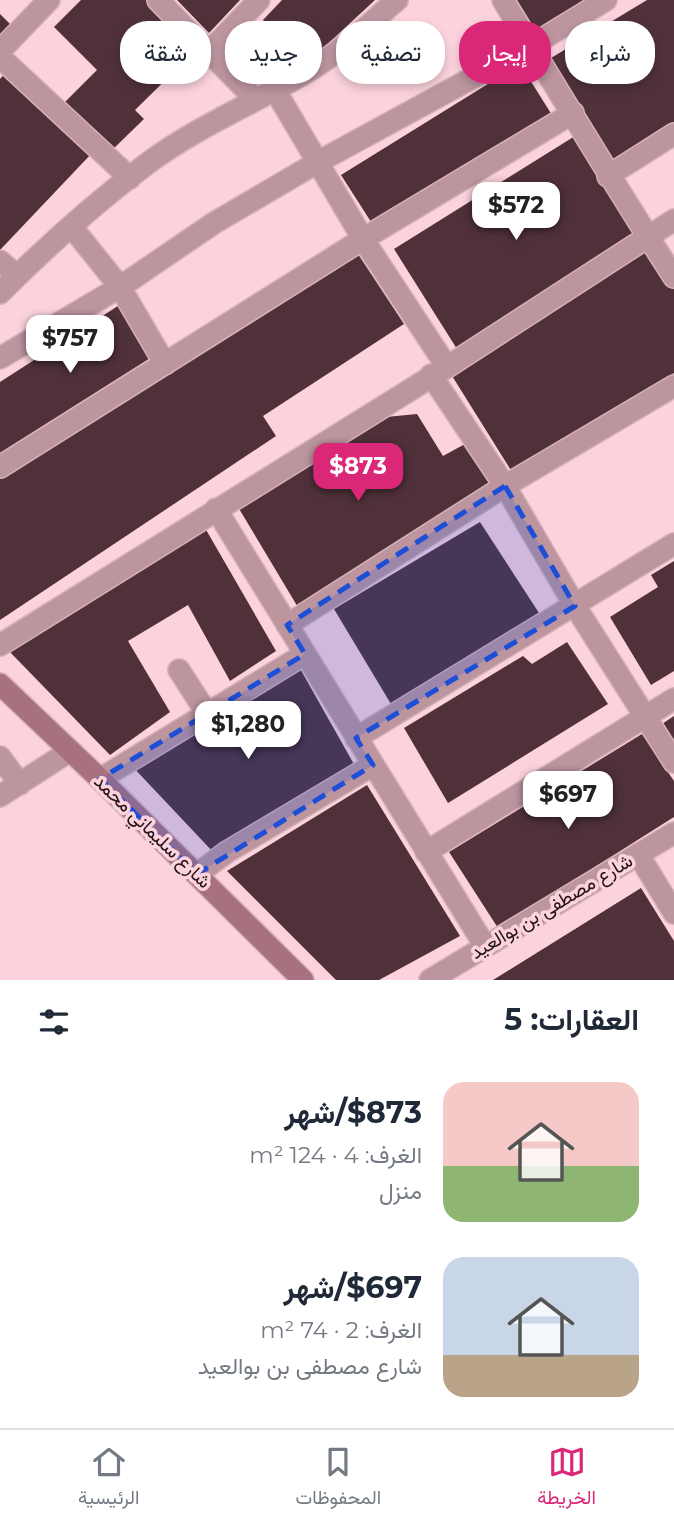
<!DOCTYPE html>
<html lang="ar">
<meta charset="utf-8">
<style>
:root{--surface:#fff;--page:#f6f6f7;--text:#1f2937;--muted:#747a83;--line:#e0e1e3;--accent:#db2777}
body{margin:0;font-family:Montserrat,Vazirmatn,sans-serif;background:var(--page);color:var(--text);direction:rtl;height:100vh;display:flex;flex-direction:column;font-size:26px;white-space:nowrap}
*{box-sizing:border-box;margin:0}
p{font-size:23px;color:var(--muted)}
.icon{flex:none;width:38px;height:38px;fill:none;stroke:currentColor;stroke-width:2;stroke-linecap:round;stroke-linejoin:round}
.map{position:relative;height:980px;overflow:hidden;direction:ltr}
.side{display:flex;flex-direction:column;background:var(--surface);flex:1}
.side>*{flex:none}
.guide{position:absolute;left:21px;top:21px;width:634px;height:63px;direction:rtl;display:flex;gap:14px}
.price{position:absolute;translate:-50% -60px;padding:0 16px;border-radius:14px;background:#fff;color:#222;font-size:23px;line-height:46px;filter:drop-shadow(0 2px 4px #0008)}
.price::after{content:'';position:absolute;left:50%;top:42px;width:21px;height:16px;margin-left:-10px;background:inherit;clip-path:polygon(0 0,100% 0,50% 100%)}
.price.active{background:var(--accent);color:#fff}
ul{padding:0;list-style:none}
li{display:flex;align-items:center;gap:21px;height:175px;padding:0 35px}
li span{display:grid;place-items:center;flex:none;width:196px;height:140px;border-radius:21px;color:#555}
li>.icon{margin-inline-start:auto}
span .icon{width:84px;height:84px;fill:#fffc;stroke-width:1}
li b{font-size:30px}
h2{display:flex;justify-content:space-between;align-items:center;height:84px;padding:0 35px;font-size:30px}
.chip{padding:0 24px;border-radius:28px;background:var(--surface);box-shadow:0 4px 10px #0003;font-size:24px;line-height:63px}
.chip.active{background:var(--accent);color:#fff}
.menu{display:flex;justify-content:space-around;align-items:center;height:98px;border-top:2px solid var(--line);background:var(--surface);font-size:19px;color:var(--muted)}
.menu a{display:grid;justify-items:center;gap:4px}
.menu .active{color:var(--accent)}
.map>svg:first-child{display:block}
.building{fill:#50313a}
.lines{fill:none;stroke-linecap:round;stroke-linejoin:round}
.street-casing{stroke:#d5b1ba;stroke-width:24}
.secondary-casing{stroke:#d5b1ba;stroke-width:24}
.street{stroke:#bc959f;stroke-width:21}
.secondary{stroke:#a87180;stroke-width:21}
.marked{fill:#1d4ed8;fill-opacity:0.2;stroke:#1d4ed8;stroke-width:5;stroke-dasharray:14 9;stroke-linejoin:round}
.labels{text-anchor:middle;stroke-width:7;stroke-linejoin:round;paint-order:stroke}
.street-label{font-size:19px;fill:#221418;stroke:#fcd3dd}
</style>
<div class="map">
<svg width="674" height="980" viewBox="0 0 674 980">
<rect width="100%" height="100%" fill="#fcd3dd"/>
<!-- building -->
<path class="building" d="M81,0H147L196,50L135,110L144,119L110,152L63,104L97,70L54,27Z
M177,0H240L209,33Z
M282,0H375L306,64L263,20Z
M517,0H592L538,34Z
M647,0H674V123L613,160L551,58Z
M0,14L17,31L0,48Z
M520,64L552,115L373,225L341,175Z
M7,71L93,152L0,250V79Z
M575,136L638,236L457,349L394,249Z
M354,248L404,324L263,416L276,436L0,620V477Z
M650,248L674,286V373L512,472L449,371Z
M121,304L155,355L0,453V382Z
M417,414L443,456L465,444L493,480L299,609L238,507L386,417Z
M480,522L539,613L391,704L334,609Z
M205,528L276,651L230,681L188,605L128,641L170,712L110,755L8,650Z
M674,561V671L651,685L610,617L658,587L651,575Z
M567,642L608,704L448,803L404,728L523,656L532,664Z
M298,665L355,766L214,853L131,765Z
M674,716V742L662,724Z
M642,734L674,781V817L498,928L449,852Z
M367,785L460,936L379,980H336L227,871Z
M641,888L674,941V980H493Z"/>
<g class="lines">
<!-- street casing -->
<g class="street-casing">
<path id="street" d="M158,0L255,99
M503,0C559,93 615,186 674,277
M0,51L49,0
M209,52L259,0
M0,57L130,178
M275,90L363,239L447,367
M608,176L674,134
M71,226L120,287L165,364
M0,261L17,276
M0,293C46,247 96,202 148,163C198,126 257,102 310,70C342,51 369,24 397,0
M0,358L120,287L214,223L318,162L531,46L606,0
M431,375L505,486L575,606L674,762
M0,467L363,239L573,113
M216,509L485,946
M287,625L505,486L674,386
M0,645L447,367L674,220
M179,670L208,715
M356,738L674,544
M0,757L20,784
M100,779L305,654
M0,796L70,751
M426,852L674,699
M638,854L674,913
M197,874L227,852L373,765
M430,980L674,833"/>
</g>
<!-- secondary casing -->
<g class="secondary-casing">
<path id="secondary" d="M0,684L100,779L303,980"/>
</g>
<!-- street -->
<use href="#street" class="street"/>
<!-- secondary -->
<use href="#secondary" class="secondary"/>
</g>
<!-- marked area -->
<path class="marked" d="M505,486L575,606L356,738L373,765L197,874L100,779L305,654L287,625Z"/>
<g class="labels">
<!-- street labels -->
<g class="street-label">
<text transform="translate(153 831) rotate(44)" y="7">شارع سليماني محمد</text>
<text transform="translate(551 906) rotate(-31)" y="7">شارع مصطفى بن بوالعيد</text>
</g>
</g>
</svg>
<b class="price" style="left:516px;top:242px">$572</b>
<b class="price" style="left:70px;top:375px">$757</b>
<b class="price active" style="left:358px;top:503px">$873</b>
<b class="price" style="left:248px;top:761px">$1,280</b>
<b class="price" style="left:568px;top:831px">$697</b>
<div class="guide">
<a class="chip">شراء</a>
<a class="chip active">إيجار</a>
<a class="chip">تصفية</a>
<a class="chip">جديد</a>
<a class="chip">شقة</a>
</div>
</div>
<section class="side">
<h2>العقارات: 5<svg class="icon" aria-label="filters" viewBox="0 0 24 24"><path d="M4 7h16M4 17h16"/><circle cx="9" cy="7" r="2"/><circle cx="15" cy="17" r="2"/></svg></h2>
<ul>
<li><span style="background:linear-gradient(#f6c9c9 60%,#8fb573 0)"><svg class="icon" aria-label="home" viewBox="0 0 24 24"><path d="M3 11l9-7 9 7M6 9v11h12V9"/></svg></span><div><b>$873/شهر</b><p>الغرف: 4 · 124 m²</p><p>منزل</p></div></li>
<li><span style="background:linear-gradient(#c9d6e8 70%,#b9a48a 0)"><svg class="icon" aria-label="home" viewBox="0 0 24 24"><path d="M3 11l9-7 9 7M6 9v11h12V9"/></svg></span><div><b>$697/شهر</b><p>الغرف: 2 · 74 m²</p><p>شارع مصطفى بن بوالعيد</p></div></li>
</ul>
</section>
<nav class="menu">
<a class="active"><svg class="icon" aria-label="map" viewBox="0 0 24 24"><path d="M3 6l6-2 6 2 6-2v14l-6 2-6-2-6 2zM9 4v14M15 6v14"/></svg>الخريطة</a>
<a><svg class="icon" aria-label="saved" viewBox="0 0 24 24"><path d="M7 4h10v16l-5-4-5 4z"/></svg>المحفوظات</a>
<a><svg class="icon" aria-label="home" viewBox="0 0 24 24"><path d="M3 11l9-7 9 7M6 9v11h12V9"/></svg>الرئيسية</a>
</nav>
